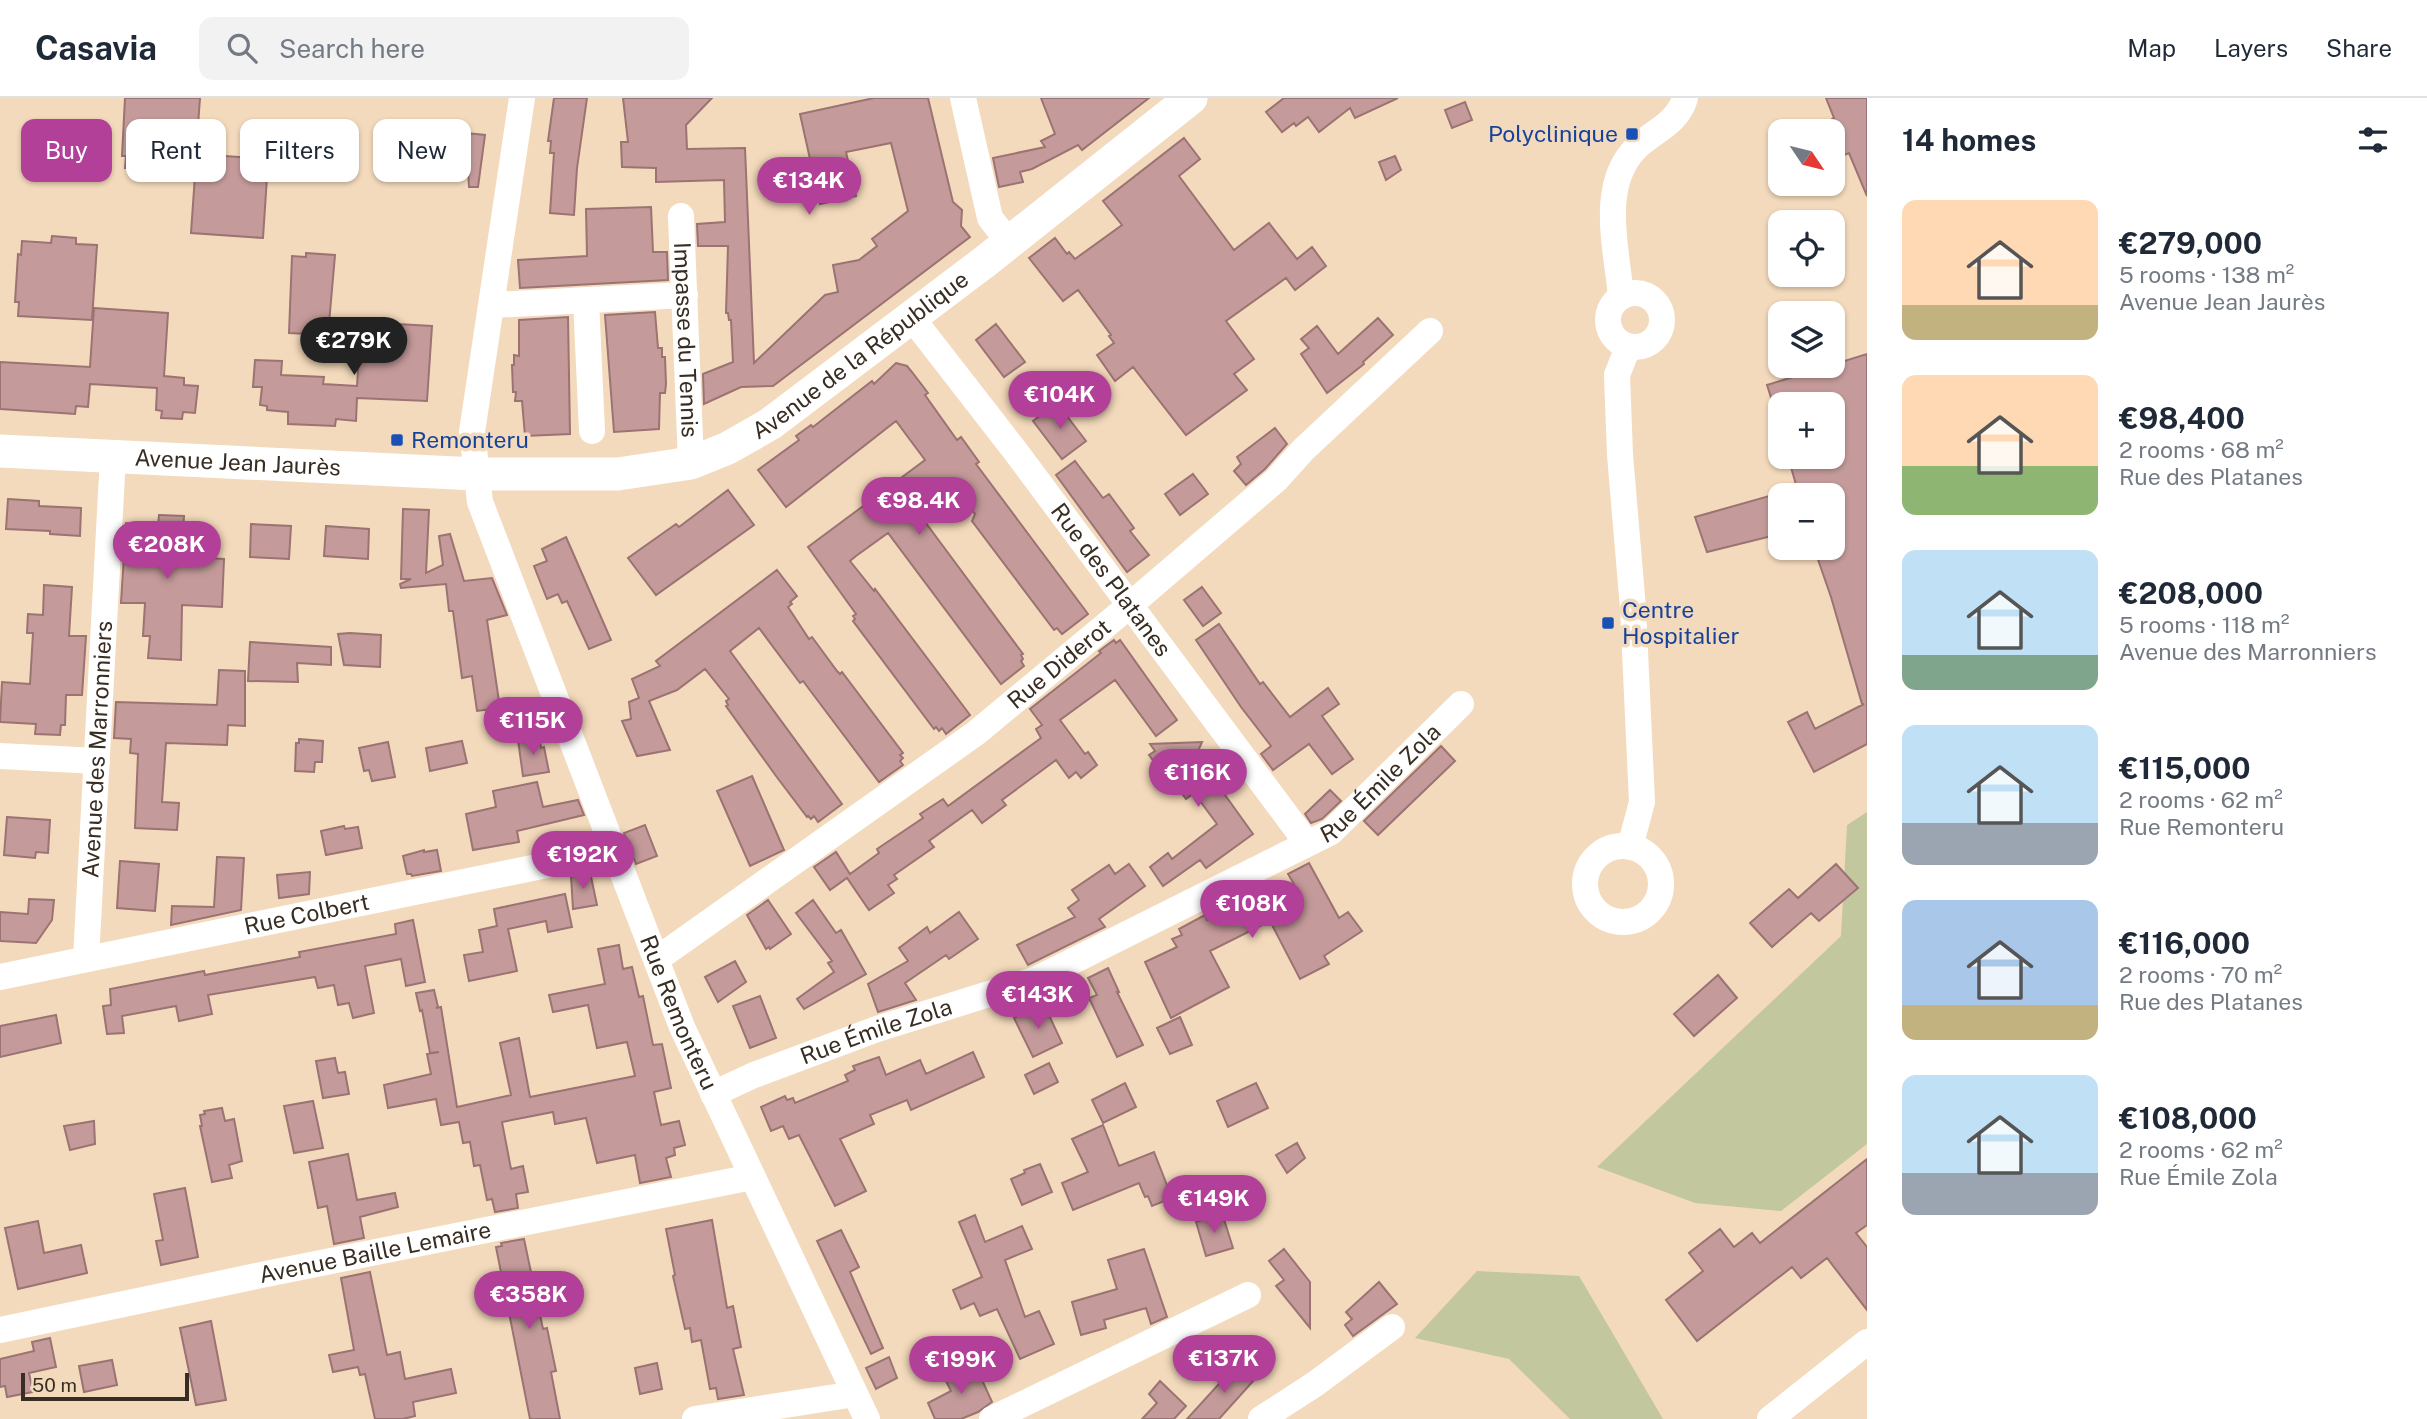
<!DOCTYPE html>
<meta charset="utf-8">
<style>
:root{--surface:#fff;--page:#f2f2f3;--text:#1f2937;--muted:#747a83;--line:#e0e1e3;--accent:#b23f98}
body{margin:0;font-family:"Public Sans",sans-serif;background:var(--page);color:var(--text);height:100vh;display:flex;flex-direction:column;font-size:26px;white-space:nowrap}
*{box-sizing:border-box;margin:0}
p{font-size:23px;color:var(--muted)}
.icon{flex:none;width:38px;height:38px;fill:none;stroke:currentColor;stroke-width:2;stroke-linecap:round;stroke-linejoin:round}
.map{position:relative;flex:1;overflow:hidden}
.details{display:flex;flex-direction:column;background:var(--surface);width:560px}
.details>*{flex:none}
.hud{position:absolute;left:21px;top:21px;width:665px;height:63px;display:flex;gap:14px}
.needle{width:46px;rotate:125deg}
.buttons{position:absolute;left:1768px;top:21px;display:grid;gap:14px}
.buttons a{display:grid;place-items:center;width:77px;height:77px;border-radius:14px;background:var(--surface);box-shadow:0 2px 5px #0004;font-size:35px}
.scale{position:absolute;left:21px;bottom:18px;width:168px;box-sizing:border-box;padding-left:7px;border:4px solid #382d22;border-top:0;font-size:19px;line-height:24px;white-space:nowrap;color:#382d22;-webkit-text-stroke:5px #f4dabc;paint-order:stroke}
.price{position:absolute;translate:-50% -60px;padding:0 16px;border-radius:24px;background:var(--accent);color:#fff;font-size:23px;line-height:46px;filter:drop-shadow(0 2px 4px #0008)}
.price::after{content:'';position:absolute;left:50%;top:42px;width:21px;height:16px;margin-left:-10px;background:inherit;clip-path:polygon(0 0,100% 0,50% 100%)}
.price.current{background:#222;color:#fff}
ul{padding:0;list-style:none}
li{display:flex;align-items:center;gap:21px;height:175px;padding:0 35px}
li span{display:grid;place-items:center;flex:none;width:196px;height:140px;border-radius:14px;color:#555}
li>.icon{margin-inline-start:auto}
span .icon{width:84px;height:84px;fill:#fffc;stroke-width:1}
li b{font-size:30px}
h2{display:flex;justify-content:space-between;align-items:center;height:84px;padding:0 35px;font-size:30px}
.pill{padding:0 24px;border-radius:14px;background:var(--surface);box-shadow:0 2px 5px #0004;font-size:24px;line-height:63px}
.pill.current{background:var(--accent);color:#fff}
header{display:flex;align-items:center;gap:42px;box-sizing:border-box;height:98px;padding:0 35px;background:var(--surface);border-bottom:2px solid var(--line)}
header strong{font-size:33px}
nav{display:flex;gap:38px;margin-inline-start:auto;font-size:24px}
.search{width:490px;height:63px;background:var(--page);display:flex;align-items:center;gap:18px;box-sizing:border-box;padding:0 24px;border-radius:14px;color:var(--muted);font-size:26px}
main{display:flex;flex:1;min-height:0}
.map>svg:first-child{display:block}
.green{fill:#c2c79d}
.building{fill:#c49b9a;stroke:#9a7372;stroke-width:2}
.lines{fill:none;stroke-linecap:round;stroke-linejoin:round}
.minor{stroke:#fff;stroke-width:26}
.tertiary{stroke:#fff;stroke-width:33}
.transit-dot{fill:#1a4fb4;stroke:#f4dabc;stroke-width:2.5}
.labels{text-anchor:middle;stroke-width:7;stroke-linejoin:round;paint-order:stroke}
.transit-label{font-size:23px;fill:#164399;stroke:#f4dabc;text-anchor:start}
.street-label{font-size:23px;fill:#382d22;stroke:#f4dabc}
</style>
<header>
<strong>Casavia</strong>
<div class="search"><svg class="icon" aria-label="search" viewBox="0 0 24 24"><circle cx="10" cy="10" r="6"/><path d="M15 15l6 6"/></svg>Search here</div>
<nav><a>Map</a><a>Layers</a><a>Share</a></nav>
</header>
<main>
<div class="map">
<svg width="1867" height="1321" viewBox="0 0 1867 1321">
<rect width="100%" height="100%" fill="#f4dabc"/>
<!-- green -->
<path class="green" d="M1867,714V1046L1781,1113L1695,1105L1597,1069L1841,838L1847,727Z
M1477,1173L1579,1178L1663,1321H1570L1509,1261L1415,1240Z"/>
<!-- building -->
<path class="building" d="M125,0H200L196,56L253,60V63L268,64L263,140L191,135L195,77L189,76V73L125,70L126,58H122Z
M554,0H587L577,70L574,117L550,115L554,55H550L551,43H548Z
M623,0H712L686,27L687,51L745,50L754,265L825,197L838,194L833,167L859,162L877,148L872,141L908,113L891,45L846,54L856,98L820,106L800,16L874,0H928L953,104L962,112L961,128L970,139L773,288L741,289L704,306L703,276L733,264L731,222H729L728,215H726L728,148H698L697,126L725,124L724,82L656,84V70L622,69L621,44H628Z
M1041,0H1149L1082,52L1078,47L1032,71L1020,74L1023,84L999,89L993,60L1045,49L1041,43L1055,36Z
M1284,0H1398L1355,20L1350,10L1319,34L1308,19L1296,28L1294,25L1282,34L1266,14Z
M1826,0H1867V98L1849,55L1832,62V21L1834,20Z
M1465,4L1472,22L1452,30L1445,12Z
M466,35L485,37L478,89H469Z
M1184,40L1200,61L1179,78L1234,152L1269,125L1297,161L1312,149L1326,168L1295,192L1286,180L1226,223L1254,261L1234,276L1247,292L1186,337L1133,269L1115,283L1097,257L1114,245L1109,238L1111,237L1078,192L1063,203L1029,160L1055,140L1067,156L1069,154L1075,161L1122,127L1103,103Z
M1395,58L1401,72L1386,82L1379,64Z
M651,109L653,154H667L668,182L520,190L518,162L587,158L586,111Z
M52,138L76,140V146L97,147L92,222L18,218L19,204H15L18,156L21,157L22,143L51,145Z
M306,155L335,157L328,237L289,235L292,158L306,159Z
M94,210L168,215L164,278L184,280V287L198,288L195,315L183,314L182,321L161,320L162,313L156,312L157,290L90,286L88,309L76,308L75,316L0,311V264L90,269Z
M655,214L658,250H662V259H665L666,286L665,295H660L659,331L614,334L605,217Z
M568,219L570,336L525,338L522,303H515L516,294H513L512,267H514V257L519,258V222Z
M1378,220L1393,237L1363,264L1364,266L1327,295L1301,256L1309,250L1301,241L1317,228L1338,256Z
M361,224L432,228L427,303L357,300L356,323L336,321L335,328L288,326V314L267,312V308L260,307L262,289H253L255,262L282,263L281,277L324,279L323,286L357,288Z
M996,226L1025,264L1004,279L976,242Z
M1867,256V646L1814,674L1788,624L1807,614L1815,631L1864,606H1862L1831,499L1814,450H1832V397H1799L1788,359H1832V306H1773L1767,287Z
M896,265L907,268L912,274L928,295L925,297L957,342L961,339L979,364L976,366L1088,516L1062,536L1057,530L1054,532L972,423L975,416L951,386L917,413L1023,556L1021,557L1023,561L1021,563L1024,568L1001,586L888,435L856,458L850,463L874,493L875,491L970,617L946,636L942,630L939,633L936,629L934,631L853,523L855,521L853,518L856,516L808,449L925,362L896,323L786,409L758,372L799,342L796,338L811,327L813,329L872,283L874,286Z
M1057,305L1086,343L1062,361L1033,323Z
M1275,330L1287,346L1265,371L1246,387L1234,373L1241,366L1237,359Z
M1075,363L1103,400L1109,396L1134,430L1130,433L1149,457L1127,474L1056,377Z
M1193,376L1208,396L1180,417L1165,396Z
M728,392L754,427L656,497L628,460L676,426L679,429Z
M1780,395V436L1707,454L1695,419Z
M8,401L39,403V408L81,410L80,438L50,436V433L6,431Z
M403,411L429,412L426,475L443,467L439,438L450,436L464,483L492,480L507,517L487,522L500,610L477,613L472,578L462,580L453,513H449L446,486L401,490L400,486L411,481H401Z
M159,417L184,418L183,437H193L192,459L224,461L222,509L182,507L181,562L148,560L150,538H143L145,505H121L126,425L158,428Z
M251,426L291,428L289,461L250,459Z
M326,428L369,431L368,461L324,458Z
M566,439L611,542L589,551L567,503L562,505L558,496L547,501L534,468L547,463L542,451Z
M777,472L797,498L790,504L792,506L788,509L809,541L812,539L837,573L840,576L842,574L903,655L900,657L903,660L900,663L903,667L879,684L803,583L800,585L759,530L730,553L842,706L818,724L814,718L811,721L808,718L807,719L776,678L726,608L728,607L726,603L729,601L705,571L677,592L649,603L670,652L637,658L622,623L631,621L629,604L639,600L632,581L660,568L656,563Z
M44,487L72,489L69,538H86L82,597H66L65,627H61L60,637L35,636L36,626L0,624L2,584L30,586L33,535H27L28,516L43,517Z
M1202,489L1221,515L1203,528L1184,502Z
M1219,526L1260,586L1263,584L1290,619L1328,590L1339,606L1322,618L1353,661L1332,676L1309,646L1273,672L1261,656L1271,648L1241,609L1196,542Z
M350,535L381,537L380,569L344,567L338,536Z
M1114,542L1116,545L1120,542L1177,622L1156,638L1115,582L1060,622L1085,656L1088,654L1097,667L1081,680L1076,674L1069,680L1056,662L1002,702L1006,707L982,725L972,712L929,743L934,749L894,777L897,781L888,787L894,795L869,812L847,780L830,792L814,769L836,754L850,776L879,755L877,751L923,720L920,716L943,701L948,708L1041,640L1036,631L1042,627L1030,611L1101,555L1099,553Z
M250,544L331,549V567L297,565L298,584L248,583Z
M219,572L245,573V628L228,627L227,647L166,645L162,704L179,705L177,732L135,730L138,656L130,655L131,641L114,640L116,604L217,607Z
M539,638L541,650L544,649L549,674L523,678L518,642Z
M299,641L323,643L322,664H315L314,674L295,673L296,645H299Z
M462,643L467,665L430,673L426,650Z
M388,644L395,679L372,683L369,672L364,673L359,650Z
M1202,644L1198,653L1213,673L1210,676L1253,736L1206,770L1200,762L1163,788L1150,769L1168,755L1172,761L1217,726L1194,695L1186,701L1176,687L1173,689L1149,657L1155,653L1150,646Z
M1441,648L1455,663L1378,737L1364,723Z
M752,678L784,752L750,768L717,693Z
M537,684L543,709L578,702L584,717L517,733L519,744L473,752L466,716L496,709L493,693Z
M1330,692L1341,703L1322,721L1311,725L1305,716Z
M7,719L50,722L48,755L36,754L35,760L4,757Z
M645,727L657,758L636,766L624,735Z
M344,728L345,731L358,729L362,750L326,757L321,733Z
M424,752V754L437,752L441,773L412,778L411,776H407L403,758Z
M217,759L244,760L241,812L171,827L172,808L214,809Z
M120,763L159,766L155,813L117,810Z
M1309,765L1339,820L1348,814L1362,833L1324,858L1329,866L1300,881L1270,823L1210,853L1229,889L1171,920L1145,864L1177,849L1172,841L1182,837L1179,831L1205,817L1207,822L1257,797L1260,803L1294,786L1288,776Z
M1129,766L1145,788L1099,821L1105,829L1028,867L1017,847L1075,819L1068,810L1079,802L1072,792L1109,767L1115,776Z
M1836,766L1858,790L1819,823L1811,815L1772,849L1750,825L1789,791L1798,800Z
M310,774L309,796L279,800L277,777Z
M590,774L597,807L573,811L571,778Z
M565,796L572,829L548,834L546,823L508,831L517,873L469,883L464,857L483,854L479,832L497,828L494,811Z
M29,801L54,802L52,822L36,845L0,843V814L28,816Z
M768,802L791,836L770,851L769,849L766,851L747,817Z
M813,802L836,835L841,832L866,876L804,911L797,901L834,874L828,865L832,863L796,815Z
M959,814L978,841L949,861L946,857L905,885L916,902L878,914L868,886L908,863L899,850L927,829L930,835Z
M413,822L425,884L406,888L401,861L365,868L374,915L353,920L349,905L338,907L334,887L318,890L315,879L208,897L212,916L179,923L176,908L122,918L124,935L107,936L103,908L111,907L110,891L204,873L205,877L300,859L299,854L396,836L395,826Z
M619,847L623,871L632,869L639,899L643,898L653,947L662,946L671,990L654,994L661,1027L679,1023L685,1047L674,1050L675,1057L666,1060L671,1079L640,1085L635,1057L597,1065L586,1020L555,1026L553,1014L502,1024L511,1071L523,1068L528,1094L516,1096L518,1110L495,1114L492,1101L487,1102L480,1067L474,1068L470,1044L463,1045L459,1024L441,1027L436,1001L388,1010L384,987L431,976L427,956L439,954L430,955L422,912L420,913L416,895L434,892L438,909L436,910L441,909L457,1009L511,997L500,945L519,940L530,999L635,978L627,944L597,950L588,907L553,914L549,897L605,886L598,851Z
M735,863L746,884L718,904L705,879Z
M1108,870L1119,894H1117L1143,947L1117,959L1089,900L1097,897L1088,880Z
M1718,877L1737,900L1694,938L1674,916Z
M760,898L776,940L750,950L733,908Z
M1040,907L1044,916L1048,915L1062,945L1033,959L1014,920Z
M56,917L61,945L0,959V928Z
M1180,919L1192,947L1170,956L1157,930Z
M973,954L984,979L911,1012L907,1002L870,1017L874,1026L840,1041L866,1093L835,1108L799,1037L789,1041L783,1028L771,1033L761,1009L785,998L787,1002L793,1000L795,1005L848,983L845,977L855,972L853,968L879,959L886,977L920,962L926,976Z
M335,960L338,975L345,974L349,996L323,1000L316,963Z
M1049,965L1058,984L1034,996L1025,977Z
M1125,985L1136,1009L1103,1025L1092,1002Z
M1256,985L1268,1010L1228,1029L1217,1003Z
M313,1003L323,1050L294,1055L284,1008Z
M222,1010L225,1023L234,1021L242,1063L229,1067L232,1080L212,1084L200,1028H202L200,1017L205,1016L204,1013Z
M94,1023L95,1046L70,1052L64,1028Z
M1103,1027L1119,1068L1154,1054L1172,1100L1152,1108L1148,1098L1145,1099L1139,1085L1073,1112L1062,1085L1088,1074L1072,1041Z
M1297,1045L1305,1060L1287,1075L1276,1057Z
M348,1056L357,1102L395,1095L398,1109L360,1119L364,1140L334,1146L327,1108L318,1110L309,1064Z
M1867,1061V1127L1856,1135L1867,1149V1212L1827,1160L1801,1180L1792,1169L1697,1243L1666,1202L1703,1173L1689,1155L1720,1131L1734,1149L1752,1135L1760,1145Z
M1040,1066L1052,1094L1022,1107L1011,1081L1025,1075L1024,1072Z
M185,1090L198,1159L161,1167L156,1143L163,1142L154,1096Z
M1222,1115L1233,1150L1206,1158L1196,1124Z
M975,1117L985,1144L1022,1128L1032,1151L1005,1162L1025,1219L1039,1213L1054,1246L1020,1261L997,1211L980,1218L974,1205L961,1211L953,1192L982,1179L959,1124Z
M712,1122L727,1210L733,1208L741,1249L733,1251L744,1297L718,1301L716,1290L710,1291L701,1242L692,1244L690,1230L685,1231L673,1178L675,1177L666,1131Z
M38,1123L44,1155L81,1147L87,1175L18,1191L5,1130Z
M841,1132L859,1169L850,1174L883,1250L871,1256L817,1143Z
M524,1141L543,1231L547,1230L556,1273L551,1274L560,1321H530L496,1149L502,1148L501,1145Z
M1144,1151L1167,1219L1151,1226L1146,1210L1104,1222L1106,1230L1081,1237L1072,1204L1117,1191L1108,1162Z
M1284,1151L1310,1184V1230L1276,1188L1284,1182L1269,1163Z
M370,1174L387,1257L400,1254L405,1281L451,1271L456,1295L413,1304L415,1318L403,1321H375L365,1276L360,1277L358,1269L333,1274L329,1257L354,1252L341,1180Z
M1379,1184L1397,1206L1353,1238L1345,1227L1352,1221L1346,1214Z
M211,1223L226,1302L196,1307L180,1230Z
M50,1240L56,1269L29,1275L33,1294L7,1299L5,1288L0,1289V1261L34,1253L32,1244Z
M889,1259L897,1280L876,1291L866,1270Z
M112,1262L117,1287L84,1294L79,1268Z
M657,1265L662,1291L640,1296L635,1270Z
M1238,1265L1255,1281L1219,1321H1187Z
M968,1267L972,1275L978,1273L992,1304L978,1314L961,1321H935L928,1305L951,1293L944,1279Z
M1160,1283L1186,1308L1174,1321H1142L1157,1305L1149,1296Z"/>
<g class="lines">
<!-- minor -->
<g class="minor">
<path id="s1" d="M522,0L472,334L480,404L682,929L867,1321"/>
<path d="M963,0L990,120L1009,144"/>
<path id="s2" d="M681,118L691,365"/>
<circle cx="1635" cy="222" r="27"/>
<path d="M1621,199C1617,151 1598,87 1637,49C1654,33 1678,25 1685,0"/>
<path d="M586,202L592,333"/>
<path d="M492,207L685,197"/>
<path id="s3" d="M912,220L1016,354L1307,745"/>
<path d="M1628,249L1617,277L1620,357L1633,510L1642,704L1630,749"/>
<path d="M0,658L97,663"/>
<circle cx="1623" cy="786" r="38"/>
<path id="s4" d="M86,861L113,358"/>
<path id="s5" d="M657,861L976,635L1129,508L1276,382L1303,352L1430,233"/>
<path id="s6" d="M0,879L615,753"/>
<path id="s7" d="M713,996L754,977L877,931L1037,881L1331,734L1461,606"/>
<path id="s8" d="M0,1232L271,1175L752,1079"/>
<path d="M695,1321L855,1296"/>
<path d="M992,1321L1248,1197"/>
<path d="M1261,1321L1315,1286L1392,1229"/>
<path d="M1770,1321L1867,1244"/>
</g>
<!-- tertiary -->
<path class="tertiary" id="s9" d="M0,353L476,376H618L691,365L728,350L770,326L987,162L1191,0"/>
</g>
<!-- markers -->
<g class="transit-dot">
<rect x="1625" y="29" width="14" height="14" rx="3.5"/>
<rect x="390" y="335" width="14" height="14" rx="3.5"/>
<rect x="1601" y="518" width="14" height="14" rx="3.5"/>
</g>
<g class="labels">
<!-- transit labels -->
<g class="transit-label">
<text x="1618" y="44" text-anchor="end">Polyclinique</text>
<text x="411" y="350">Remonteru</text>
<text x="1622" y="520">Centre<tspan x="1622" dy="26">Hospitalier</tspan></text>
</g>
<!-- street labels -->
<g class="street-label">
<text dy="8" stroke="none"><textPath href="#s2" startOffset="124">Impasse du Tennis</textPath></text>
<text dy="8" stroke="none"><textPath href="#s9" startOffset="894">Avenue de la République</textPath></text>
<text dy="8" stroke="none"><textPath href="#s9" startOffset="238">Avenue Jean Jaurès</textPath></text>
<text dy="8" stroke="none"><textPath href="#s3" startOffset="329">Rue des Platanes</textPath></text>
<text dy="8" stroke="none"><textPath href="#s5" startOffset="499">Rue Diderot</textPath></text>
<text dy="8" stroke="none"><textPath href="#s4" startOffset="210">Avenue des Marronniers</textPath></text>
<text dy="8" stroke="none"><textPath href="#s7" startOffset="742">Rue Émile Zola</textPath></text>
<text dy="8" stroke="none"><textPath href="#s6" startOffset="313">Rue Colbert</textPath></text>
<text dy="8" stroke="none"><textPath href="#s1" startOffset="956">Rue Remonteru</textPath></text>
<text dy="8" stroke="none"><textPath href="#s7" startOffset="175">Rue Émile Zola</textPath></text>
<text dy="8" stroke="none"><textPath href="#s8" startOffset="383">Avenue Baille Lemaire</textPath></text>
</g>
</g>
</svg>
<div class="buttons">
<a><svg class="needle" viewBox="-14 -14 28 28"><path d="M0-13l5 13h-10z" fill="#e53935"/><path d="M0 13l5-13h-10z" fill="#747a83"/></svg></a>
<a><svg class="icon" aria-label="locate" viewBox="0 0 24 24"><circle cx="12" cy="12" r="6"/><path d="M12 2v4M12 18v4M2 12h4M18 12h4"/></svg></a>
<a><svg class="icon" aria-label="layers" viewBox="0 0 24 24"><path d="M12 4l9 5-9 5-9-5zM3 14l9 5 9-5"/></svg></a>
<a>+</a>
<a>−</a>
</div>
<div class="scale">50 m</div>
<b class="price" style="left:809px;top:119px">€134K</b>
<b class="price current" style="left:354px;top:279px">€279K</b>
<b class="price" style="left:1060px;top:333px">€104K</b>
<b class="price" style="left:919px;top:439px">€98.4K</b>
<b class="price" style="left:167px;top:483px">€208K</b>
<b class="price" style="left:533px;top:659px">€115K</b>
<b class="price" style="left:1198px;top:711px">€116K</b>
<b class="price" style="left:583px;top:793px">€192K</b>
<b class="price" style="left:1252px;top:842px">€108K</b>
<b class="price" style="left:1038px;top:933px">€143K</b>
<b class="price" style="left:1214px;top:1137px">€149K</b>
<b class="price" style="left:529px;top:1233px">€358K</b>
<b class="price" style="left:1224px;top:1297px">€137K</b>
<b class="price" style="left:961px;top:1298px">€199K</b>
<div class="hud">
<a class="pill current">Buy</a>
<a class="pill">Rent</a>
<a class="pill">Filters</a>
<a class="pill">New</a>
</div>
</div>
<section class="details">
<h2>14 homes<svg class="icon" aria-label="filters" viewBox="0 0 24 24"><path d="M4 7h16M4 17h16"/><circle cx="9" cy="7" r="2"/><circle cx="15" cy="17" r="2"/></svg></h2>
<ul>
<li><span style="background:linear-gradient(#ffd9b3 75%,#c2b280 0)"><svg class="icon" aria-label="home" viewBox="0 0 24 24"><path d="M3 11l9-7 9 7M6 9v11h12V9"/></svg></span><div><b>€279,000</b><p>5 rooms · 138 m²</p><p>Avenue Jean Jaurès</p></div></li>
<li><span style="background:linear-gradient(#ffd9b3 65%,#8fb573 0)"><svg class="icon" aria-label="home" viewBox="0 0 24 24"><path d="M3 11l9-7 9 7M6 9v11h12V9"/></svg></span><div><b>€98,400</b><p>2 rooms · 68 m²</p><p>Rue des Platanes</p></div></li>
<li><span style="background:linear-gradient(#bfe0f5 75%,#7fa58c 0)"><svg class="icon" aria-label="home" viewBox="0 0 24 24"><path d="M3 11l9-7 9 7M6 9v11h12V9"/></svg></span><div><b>€208,000</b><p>5 rooms · 118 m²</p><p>Avenue des Marronniers</p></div></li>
<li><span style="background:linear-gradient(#bfe0f5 70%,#9aa5b1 0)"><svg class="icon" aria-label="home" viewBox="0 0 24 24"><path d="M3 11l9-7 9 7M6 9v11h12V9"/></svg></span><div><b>€115,000</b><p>2 rooms · 62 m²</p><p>Rue Remonteru</p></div></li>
<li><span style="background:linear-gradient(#a9c7e8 75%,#c2b280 0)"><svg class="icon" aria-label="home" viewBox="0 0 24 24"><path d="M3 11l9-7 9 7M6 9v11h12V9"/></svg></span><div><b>€116,000</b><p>2 rooms · 70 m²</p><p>Rue des Platanes</p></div></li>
<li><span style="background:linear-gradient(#bfe0f5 70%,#9aa5b1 0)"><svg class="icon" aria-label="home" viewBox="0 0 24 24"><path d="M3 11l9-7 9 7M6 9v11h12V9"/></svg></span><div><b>€108,000</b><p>2 rooms · 62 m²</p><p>Rue Émile Zola</p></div></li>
</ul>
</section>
</main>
